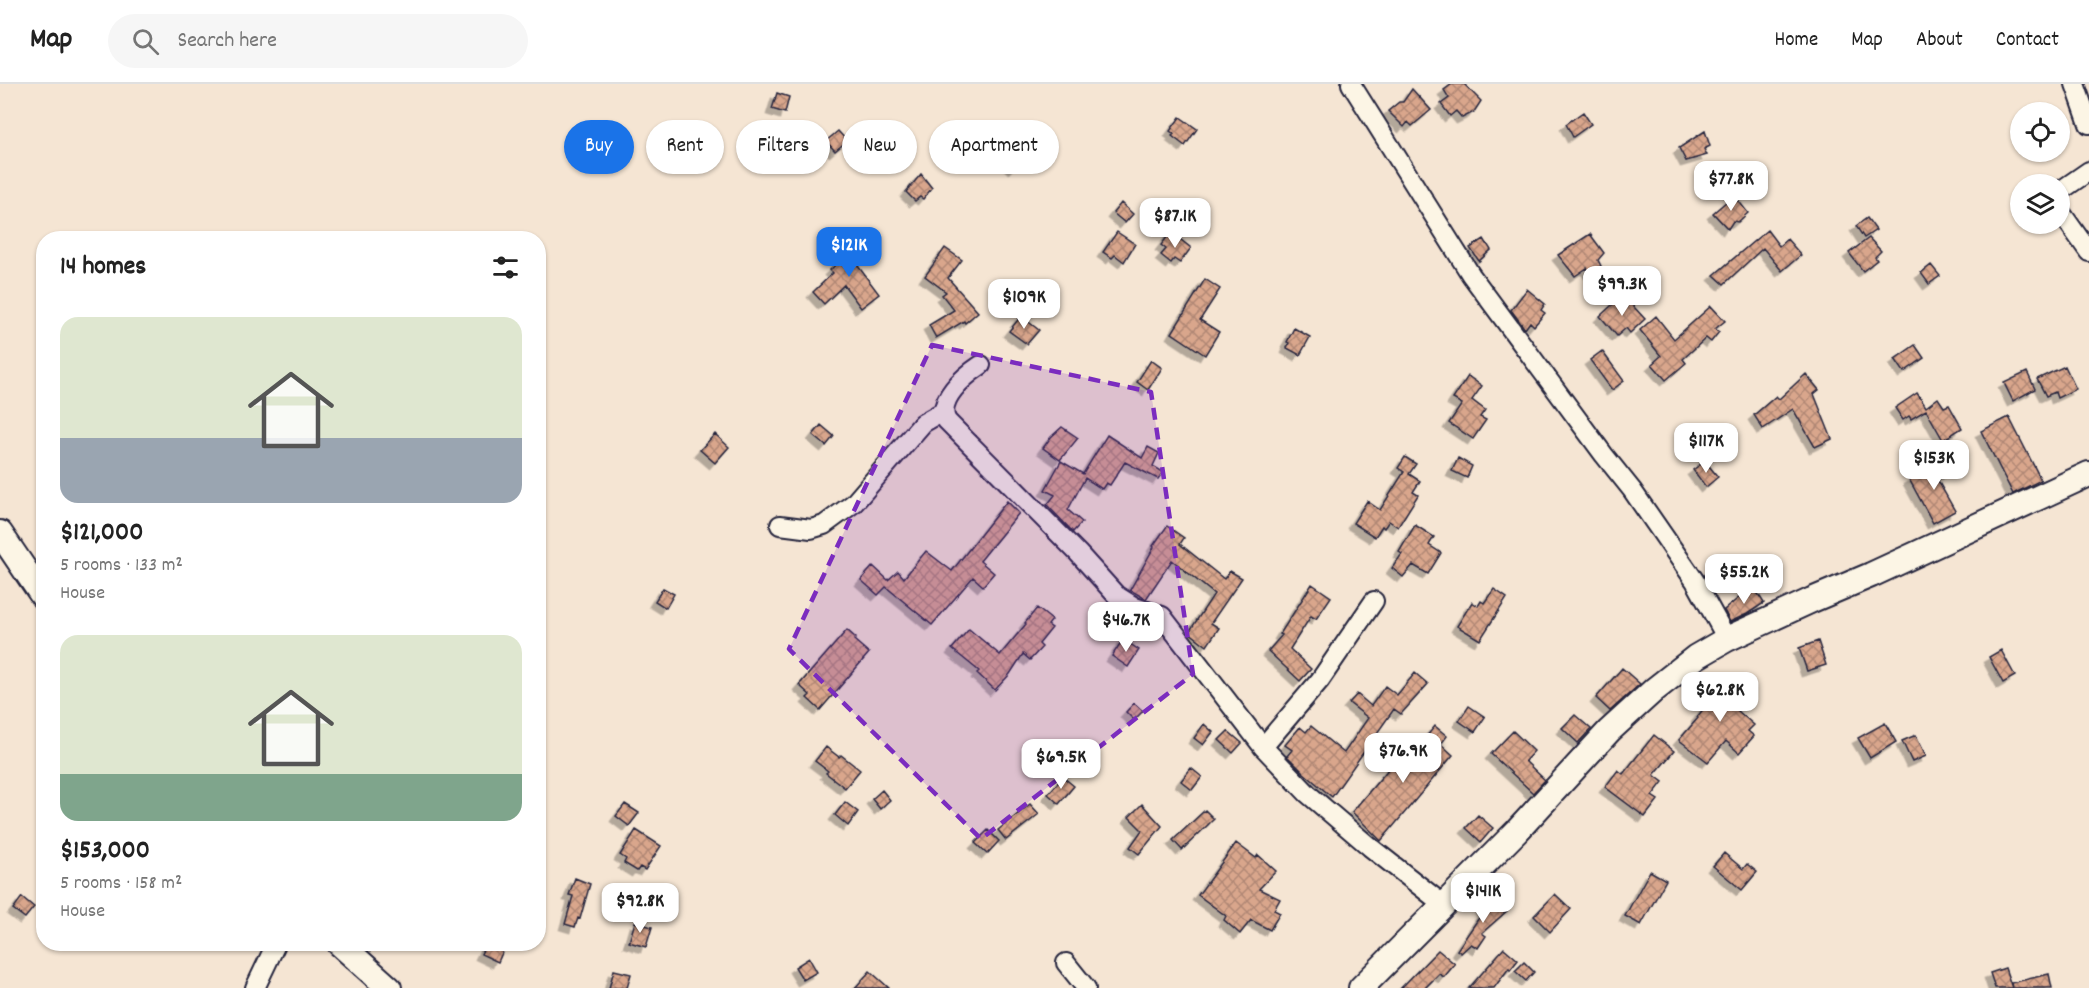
<!DOCTYPE html>
<meta charset="utf-8">
<style>
:root{--surface:#fff;--page:#f6f6f6;--text:#222;--muted:#767676;--line:#e0e0e0;--accent:#1a73e8}
body{margin:0;font-family:Dekko,sans-serif;background:var(--page);color:var(--text);height:100vh;display:flex;flex-direction:column;font-size:22px;white-space:nowrap}
*{box-sizing:border-box;margin:0}
p{font-size:20px;color:var(--muted)}
.icon{flex:none;width:33px;height:33px;fill:none;stroke:currentColor;stroke-width:2;stroke-linecap:round;stroke-linejoin:round}
.map{position:relative;flex:1;overflow:hidden}
.drawer{position:absolute;left:36px;top:147px;width:510px;height:720px;display:flex;flex-direction:column;background:var(--surface);border-radius:24px;box-shadow:0 2px 4px #0004}
.drawer>*{flex:none}
.banner{position:absolute;left:564px;top:36px;width:570px;height:54px;display:flex;gap:12px}
.controls{position:absolute;left:2010px;top:18px;display:grid;gap:12px}
.controls a{display:grid;place-items:center;width:60px;height:60px;border-radius:50%;background:var(--surface);box-shadow:0 2px 4px #0004;font-size:30px}
.price{position:absolute;translate:-50% -51px;padding:0 14px;border-radius:12px;background:#fff;color:#222;font-size:20px;line-height:39px;filter:drop-shadow(0 2px 3px #0008)}
.price::after{content:'';position:absolute;left:50%;top:36px;width:18px;height:14px;margin-left:-9px;background:inherit;clip-path:polygon(0 0,100% 0,50% 100%)}
.price.current{background:var(--accent);color:#fff}
ul{padding:0;list-style:none}
li{display:grid;align-content:center;gap:12px;height:318px;padding:0 24px}
li span{display:grid;place-items:center;height:186px;border-radius:18px;color:#555}
li>.icon{margin-inline-start:auto}
span .icon{width:108px;height:108px;fill:#fffc;stroke-width:1}
li b{font-size:26px}
h2{display:flex;justify-content:space-between;align-items:center;height:72px;padding:0 24px;font-size:26px}
.chip{padding:0 21px;border-radius:27px;background:var(--surface);box-shadow:0 2px 4px #0004;font-size:21px;line-height:54px}
.chip.current{background:var(--accent);color:#fff}
header{display:flex;align-items:center;gap:36px;box-sizing:border-box;height:84px;padding:0 30px;background:var(--surface);border-bottom:2px solid var(--line)}
header strong{font-size:28px}
nav{display:flex;gap:33px;margin-inline-start:auto;font-size:21px}
.search{width:420px;height:54px;background:var(--page);display:flex;align-items:center;gap:15px;box-sizing:border-box;padding:0 21px;border-radius:33px;color:var(--muted);font-size:22px}
.map>svg:first-child{display:block}
.building{fill:url(#building-cross-hatch);stroke:#22223b;stroke-width:1.5;filter:url(#shadow)}
.lines{fill:none;stroke-linecap:round;stroke-linejoin:round}
.minor-casing{stroke:#22223b;stroke-width:22}
.tertiary-casing{stroke:#22223b;stroke-width:28}
.minor{stroke:#fcf5e5;stroke-width:18}
.tertiary{stroke:#fcf5e5;stroke-width:24}
.marked{fill:#7b2cbf;fill-opacity:0.2;stroke:#7b2cbf;stroke-width:4.5;stroke-dasharray:12 8;stroke-linejoin:round}
</style>
<header>
<strong>Map</strong>
<div class="search"><svg class="icon" aria-label="search" viewBox="0 0 24 24"><circle cx="10" cy="10" r="6"/><path d="M15 15l6 6"/></svg>Search here</div>
<nav><a>Home</a><a>Map</a><a>About</a><a>Contact</a></nav>
</header>
<div class="map">
<svg width="2089" height="904" viewBox="0 0 2089 904">
<defs>
<pattern id="building-cross-hatch" width="8" height="8" patternUnits="userSpaceOnUse" patternTransform="scale(1.5)"><rect width="8" height="8" fill="#d9a68c"/><path d="M0 0l8 8M0 8l8-8" fill="none" stroke="#b08774"/></pattern>
<filter id="shadow"><feDropShadow dx="-5.5" dy="5.5" stdDeviation="0" flood-color="#0004"/></filter>
</defs>
<rect width="100%" height="100%" fill="#f5e5d3"/>
<filter id="ink" filterUnits="userSpaceOnUse"><feTurbulence type="fractalNoise" baseFrequency=".0167" numOctaves="2"/><feDisplacementMap in="SourceGraphic" scale="12" xChannelSelector="R" yChannelSelector="G"/><feConvolveMatrix kernelMatrix="1 2 1 2 8 2 1 2 1" color-interpolation-filters="sRGB"/></filter>
<g filter="url(#ink)">
<!-- building -->
<path class="building" d="M1452,0H1464L1481,17L1474,28L1462,34L1456,27L1450,32L1441,20L1449,14L1444,6Z
M1412,5L1431,26L1412,42L1408,38L1404,43L1388,27L1399,18H1403Z
M777,9L789,13L785,29L772,25Z
M1583,28L1591,40L1573,53L1566,40Z
M1180,33L1197,45L1185,62L1172,52L1174,50L1170,47Z
M838,47L847,57L835,67L826,57Z
M1705,47L1710,62L1704,65L1707,71L1686,77L1679,64Z
M1013,62L1025,72L1014,84L1002,73Z
M921,90L932,104L923,115L920,113L915,117L906,108Z
M1734,111L1748,129L1738,138L1733,137L1728,145L1713,129Z
M1121,119L1133,130L1125,139L1113,129Z
M1867,134L1876,146L1864,154L1856,142Z
M1767,146L1779,162L1787,155L1801,171L1782,187L1763,164L1724,200L1714,191Z
M1117,148L1135,160L1124,178L1115,171L1112,174L1103,168Z
M1171,148L1191,164L1180,179L1174,175L1171,179L1161,171L1166,165L1161,161Z
M1590,150L1604,169L1598,176L1601,182L1590,189L1587,184L1575,192L1558,171Z
M1869,154L1881,167L1875,173L1877,176L1863,187L1849,169Z
M1484,155L1491,166L1479,177L1470,164Z
M856,156L870,169L858,182L879,210L861,224L844,201L824,220L813,208L833,189L830,186L843,174L841,172Z
M945,164L962,176L948,194L978,228L965,239L964,237L936,254L929,241L954,226L942,211L946,208L925,192Z
M1931,181L1940,192L1929,200L1921,189Z
M1205,195L1220,205L1200,236L1219,248L1205,271L1172,249Z
M1527,205L1545,220L1541,226L1545,229L1534,242L1530,238L1525,245L1511,226Z
M1623,211L1645,235L1630,249L1626,244L1617,252L1600,232Z
M1711,222L1725,237L1715,245L1719,248L1711,258L1706,254L1683,275L1686,279L1666,296L1652,280L1661,272L1640,246L1656,232L1674,255Z
M1021,232L1039,246L1027,260L1009,247Z
M1294,244L1310,253L1300,271L1287,264L1289,259L1287,258Z
M1915,261L1924,274L1904,288L1895,275Z
M1602,267L1624,297L1612,306L1590,276Z
M1151,276L1162,284L1148,306L1137,298Z
M2065,282L2076,305L2057,314L2055,308L2046,312L2037,295Z
M2027,288L2035,305L2013,317L2004,299Z
M1806,290L1819,306L1814,310L1832,355L1815,363L1793,325L1763,345L1754,331L1776,312L1779,315Z
M1468,292L1482,302L1472,316L1485,326L1480,333L1486,336L1473,355L1449,339L1462,320L1453,315Z
M1917,309L1926,323L1938,314L1944,323L1949,321L1962,344L1943,356L1926,326L1911,335L1909,332L1903,336L1895,324Z
M2009,333L2041,396L2013,410L1981,347Z
M821,341L834,352L826,362L813,351Z
M1062,343L1078,354L1060,376L1043,364L1051,353Z
M715,350L729,363L715,379L700,366Z
M1107,351L1142,374L1148,363L1159,369L1153,382L1163,388L1158,395L1125,378L1110,401L1106,399L1102,405L1085,394L1068,426L1082,438L1073,448L1047,421L1055,411L1045,406L1061,377L1083,390Z
M1405,373L1416,380L1409,390L1420,397L1413,408L1418,411L1398,443L1389,437L1384,444L1382,442L1375,453L1353,439L1367,417L1380,426L1404,388L1398,384Z
M1458,374L1472,382L1467,394L1452,387Z
M1946,374L1953,386L1937,395L1955,427L1933,439L1909,395Z
M1705,377L1718,393L1706,403L1693,386Z
M1007,417L1019,429L980,477L994,489L983,502L973,493L932,541L886,503L878,511L861,496L873,482L888,496L898,487L904,494L926,467L952,487Z
M1415,441L1434,453L1429,461L1441,469L1428,490L1413,481L1403,493L1392,484L1402,470L1399,468Z
M1167,442L1184,454L1180,460L1224,495L1230,487L1242,494L1211,539L1219,544L1207,562L1189,548L1214,510L1172,476L1146,515L1130,506L1154,463L1153,462Z
M1312,500L1331,513L1316,535L1311,532L1290,565L1311,585L1300,597L1268,567L1282,551L1280,550Z
M1753,502L1764,519L1747,530L1730,538L1724,526Z
M663,504L674,510L666,524L655,517Z
M1494,505L1507,514L1480,556L1457,542L1472,518L1478,522L1481,517L1484,519Z
M1037,524L1052,536L1048,541L1052,544L1039,560L1042,563L1030,576L1023,570L1010,590L995,606L977,589L979,587L952,565L969,545L1000,571L1026,540L1025,539Z
M847,546L856,554L854,556L869,569L820,626L807,614L810,611L799,601Z
M1123,555L1139,566L1128,583L1112,572Z
M1818,557L1826,581L1807,587L1799,564Z
M2001,566L2015,592L2003,599L1989,573Z
M1622,584L1640,600L1610,627L1596,614Z
M1415,589L1428,600L1401,630L1394,625L1332,713L1304,689L1287,672L1292,666L1285,661L1300,643L1306,648L1311,642L1344,669L1368,634L1349,619L1357,610L1371,622L1385,602L1397,611Z
M1727,593L1750,613L1738,627L1754,641L1748,647L1754,652L1739,669L1726,657L1708,678L1679,656L1698,634L1697,633L1709,618L1707,617Z
M1134,619L1143,627L1134,636L1126,628Z
M1469,622L1485,633L1475,648L1459,637Z
M1575,631L1591,645L1578,659L1562,644Z
M1885,639L1896,658L1870,674L1858,654Z
M1204,640L1213,648L1203,661L1194,654Z
M1435,642L1447,652L1441,660L1453,671L1381,757L1352,728L1407,663L1409,665L1413,660L1417,664Z
M1228,647L1242,659L1233,669L1219,656Z
M1513,647L1534,667L1525,677L1545,696L1533,709L1491,670Z
M1654,651L1674,667L1654,691L1663,698L1652,712L1658,716L1645,733L1605,703L1618,686L1623,690Z
M1916,651L1926,672L1912,678L1902,657Z
M826,663L839,673L841,671L860,686L845,704L826,689L828,687L815,677Z
M1191,684L1202,693L1192,706L1181,697Z
M1063,693L1074,702L1059,720L1048,710Z
M882,706L890,716L880,725L872,715Z
M845,718L858,728L848,742L835,731Z
M625,720L639,729L629,742L616,732Z
M1030,720L1039,730L1006,756L998,746Z
M1142,720L1162,742L1139,770L1130,763L1142,746L1129,733Z
M1205,726L1214,735L1182,766L1173,756Z
M1478,731L1493,744L1481,758L1466,744Z
M636,746L661,762L645,786L640,783L637,787L624,779L626,775L620,771Z
M988,746L999,757L987,770L975,759Z
M1236,759L1256,774L1258,771L1276,787L1259,805L1280,815L1274,826L1280,829L1270,846L1251,836L1240,850L1224,836L1226,832L1198,811Z
M1724,769L1743,785L1747,780L1757,788L1742,806L1713,782Z
M1650,787L1666,796L1641,841L1625,832Z
M575,794L590,800L580,835L578,834L575,843L565,840L573,812L569,811Z
M1555,810L1571,825L1550,848L1534,832Z
M22,813L34,823L25,834L13,825Z
M1494,813L1507,827L1482,849L1486,852L1478,864L1471,860L1461,869L1457,866L1483,828L1481,825Z
M635,838L652,843L646,863L629,858Z
M486,860H506L498,878L481,870Z
M1504,864L1518,876L1510,886L1509,884L1494,904H1469Z
M1438,866L1455,880L1444,893L1439,890L1425,904H1401Z
M809,874L817,888L803,896L795,883Z
M1524,878L1534,888L1526,897L1515,887Z
M2005,884L2012,904L2011,899L2049,890L2052,904H1995L1990,889Z
M614,886L631,890L627,904H609Z
M870,887L889,904H855Z"/>
<g class="lines">
<!-- minor casing -->
<g class="minor-casing">
<path id="minor" d="M1351,0L1471,191L1604,371L1632,406L1695,497L1727,555
M2075,0L2089,40
M2060,107L2089,87
M2060,127L2089,168
M981,281C966,291 935,316 947,337L1078,469L1116,511L1135,523L1162,532L1263,663L1308,710L1370,763L1444,821
M780,441L811,445L824,441L854,419L923,339L944,327
M1263,663L1320,596L1374,517
M1066,879L1086,904
M255,904L276,860"/>
</g>
<!-- tertiary casing -->
<g class="tertiary-casing">
<path id="tertiary" d="M0,449L44,514
M340,860L389,904
M1361,904L1517,747L1609,647L1654,606L1696,573L1727,555L1812,516L1871,491L2089,390"/>
</g>
<!-- minor -->
<use href="#minor" class="minor"/>
<!-- tertiary -->
<use href="#tertiary" class="tertiary"/>
</g>
</g>
<!-- marked area -->
<path class="marked" d="M932,261L1151,308L1193,590L981,755L789,565Z"/>
</svg>
<div class="controls">
<a><svg class="icon" aria-label="locate" viewBox="0 0 24 24"><circle cx="12" cy="12" r="6"/><path d="M12 2v4M12 18v4M2 12h4M18 12h4"/></svg></a>
<a><svg class="icon" aria-label="layers" viewBox="0 0 24 24"><path d="M12 4l9 5-9 5-9-5zM3 14l9 5 9-5"/></svg></a>
</div>
<b class="price" style="left:1731px;top:128px">$77.8K</b>
<b class="price" style="left:1175px;top:165px">$87.1K</b>
<b class="price current" style="left:849px;top:194px">$121K</b>
<b class="price" style="left:1622px;top:233px">$99.3K</b>
<b class="price" style="left:1024px;top:246px">$109K</b>
<b class="price" style="left:1706px;top:390px">$117K</b>
<b class="price" style="left:1934px;top:407px">$153K</b>
<b class="price" style="left:1744px;top:521px">$55.2K</b>
<b class="price" style="left:1126px;top:569px">$46.7K</b>
<b class="price" style="left:1720px;top:639px">$62.8K</b>
<b class="price" style="left:1403px;top:700px">$76.9K</b>
<b class="price" style="left:1061px;top:706px">$69.5K</b>
<b class="price" style="left:1483px;top:840px">$141K</b>
<b class="price" style="left:640px;top:850px">$92.8K</b>
<div class="banner">
<a class="chip current">Buy</a>
<a class="chip">Rent</a>
<a class="chip">Filters</a>
<a class="chip">New</a>
<a class="chip">Apartment</a>
</div>
<section class="drawer">
<h2>14 homes<svg class="icon" aria-label="filters" viewBox="0 0 24 24"><path d="M4 7h16M4 17h16"/><circle cx="9" cy="7" r="2"/><circle cx="15" cy="17" r="2"/></svg></h2>
<ul>
<li><span style="background:linear-gradient(#dfe7d0 65%,#9aa5b1 0)"><svg class="icon" aria-label="home" viewBox="0 0 24 24"><path d="M3 11l9-7 9 7M6 9v11h12V9"/></svg></span><div><b>$121,000</b><p>5 rooms · 133 m²</p><p>House</p></div></li>
<li><span style="background:linear-gradient(#dfe7d0 75%,#7fa58c 0)"><svg class="icon" aria-label="home" viewBox="0 0 24 24"><path d="M3 11l9-7 9 7M6 9v11h12V9"/></svg></span><div><b>$153,000</b><p>5 rooms · 158 m²</p><p>House</p></div></li>
</ul>
</section>
</div>
